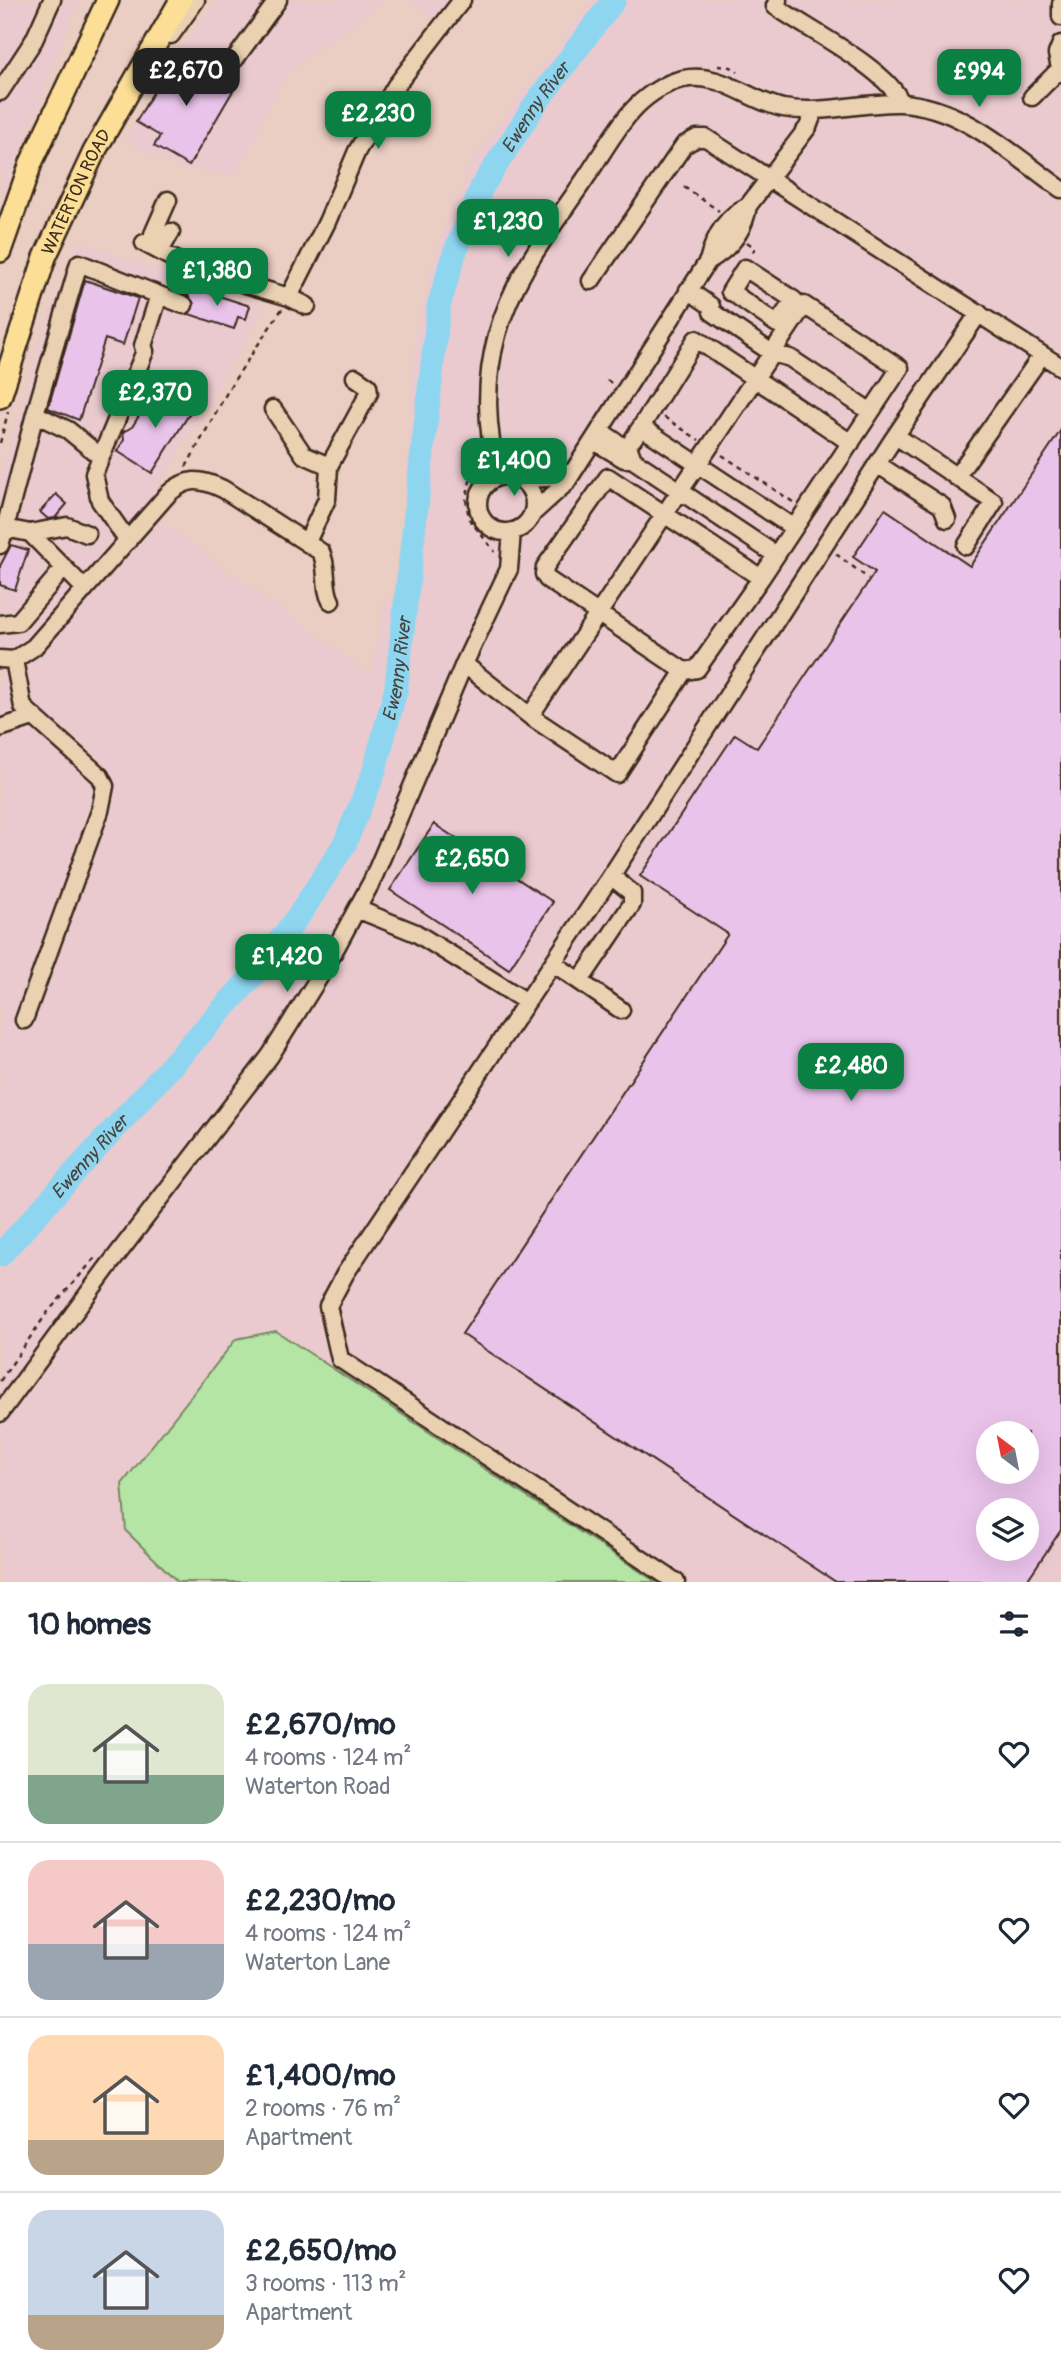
<!DOCTYPE html>
<meta charset="utf-8">
<style>
:root{--surface:#fff;--page:#f2f2f3;--text:#1f2937;--muted:#747a83;--line:#e0e1e3;--accent:#0b8043}
body{margin:0;font-family:Pangolin,sans-serif;background:var(--page);color:var(--text);height:100vh;display:flex;flex-direction:column;font-size:26px;white-space:nowrap}
*{box-sizing:border-box;margin:0}
p{font-size:23px;color:var(--muted)}
.icon{flex:none;width:38px;height:38px;fill:none;stroke:currentColor;stroke-width:2;stroke-linecap:round;stroke-linejoin:round}
.map{position:relative;height:1582px;overflow:hidden}
.side{display:flex;flex-direction:column;background:var(--surface);flex:1}
.side>*{flex:none}
.needle{width:46px;rotate:328deg}
.tools{position:absolute;left:976px;top:1421px;display:grid;gap:14px}
.tools a{display:grid;place-items:center;width:63px;height:63px;border-radius:50%;background:var(--surface);box-shadow:0 7px 28px #0002;font-size:35px}
.price{position:absolute;translate:-50% -60px;padding:0 16px;border-radius:14px;background:var(--accent);color:#fff;font-size:23px;line-height:46px;filter:drop-shadow(0 2px 4px #0008)}
.price::after{content:'';position:absolute;left:50%;top:42px;width:21px;height:16px;margin-left:-10px;background:inherit;clip-path:polygon(0 0,100% 0,50% 100%)}
.price.selected{background:#222;color:#fff}
ul{padding:0;list-style:none}
li{display:flex;align-items:center;gap:21px;height:175px;padding:0 28px}
li+li{border-top:2px solid var(--line)}
li span{display:grid;place-items:center;flex:none;width:196px;height:140px;border-radius:21px;color:#555}
li>.icon{margin-inline-start:auto}
span .icon{width:84px;height:84px;fill:#fffc;stroke-width:1}
li b{font-size:30px}
h2{display:flex;justify-content:space-between;align-items:center;height:84px;padding:0 28px;font-size:30px}
.map>svg:first-child{display:block}
.built{fill:#eacacf;fill-rule:evenodd}
.green{fill:#b4e5a5;stroke:#788862;stroke-width:2}
.lines{fill:none;stroke-linecap:round;stroke-linejoin:round}
.river{stroke:#8ed6f0;stroke-width:24}
.building{fill:#eac3eb;stroke:#3b2a1e;stroke-width:2;fill-rule:evenodd}
.minor-casing{stroke:#3b2a1e;stroke-width:21}
.major-casing{stroke:#3b2a1e;stroke-width:26}
.path{stroke:#3b2a1e;stroke-width:2.5;stroke-dasharray:5 5;stroke-linecap:butt}
.minor{stroke:#ead1b2;stroke-width:16}
.major{stroke:#fcde96;stroke-width:21}
.labels{text-anchor:middle;stroke-width:5;stroke-linejoin:round;paint-order:stroke}
.street-label{font-size:18px;fill:#3b2a1e;stroke:#ead1b2}
.water-label{font-size:19px;font-style:italic;fill:#47443e;stroke:#ead1b2}
</style>
<div class="map">
<svg width="1061" height="1582" viewBox="0 0 1061 1582">
<rect width="100%" height="100%" fill="#eacdc3"/>
<filter id="ink" filterUnits="userSpaceOnUse"><feTurbulence type="fractalNoise" baseFrequency=".0143" numOctaves="2"/><feDisplacementMap in="SourceGraphic" scale="14" xChannelSelector="R" yChannelSelector="G"/><feConvolveMatrix kernelMatrix="1 2 1 2 8 2 1 2 1" color-interpolation-filters="sRGB"/></filter>
<g filter="url(#ink)">
<!-- built -->
<path class="built" d="M0,0H79L0,202Z
M219,0H386L287,72L235,176L181,169L125,140L183,45Z
M408,0H453L438,20Z
M593,0H1061V1582H0V477L38,347L79,242L266,308L144,509L372,676L385,598L398,603L416,333L439,240L475,157ZM989,1433H1027V1472H989ZM989,1510H1027V1549H989Z"/>
<!-- green -->
<path class="green" d="M276,1331L656,1582H178L126,1531L122,1484L236,1339Z"/>
<g class="lines">
<!-- river -->
<path class="river" id="s1" d="M0,1255L257,971L302,911L345,843L374,772L396,689L439,305L455,252L482,187L536,103L614,0"/>
</g>
<!-- building -->
<path class="building" d="M189,54L238,82L189,166L154,146L160,136L136,122L168,67L178,73Z
M85,280L138,298L123,345L105,339L79,420L48,408Z
M191,287L250,306L246,319L238,317L234,329L189,314L194,304L188,295Z
M158,386L193,408L152,473L117,451L124,440L123,432L132,427Z
M1061,430V1530L1026,1582H836L462,1334L728,934L640,876L735,734L757,748L875,572L853,557L885,509L970,566ZM989,1433H1027V1472H989ZM989,1510H1027V1549H989Z
M56,494L67,504L55,518L48,519L40,512Z
M11,545L28,550L15,590L0,585V566Z
M434,824L553,902L509,969L390,890Z"/>
<g class="lines">
<!-- minor casing -->
<g class="minor-casing">
<path id="minor" d="M778,0L775,6C805,28 890,70 901,103
M1061,4V17
M171,35L196,0
M1061,44L1057,54L1061,73
M235,59L278,0
M0,92L34,40L52,0
M1032,97L1058,71
M748,206L808,127L814,111
M144,243L191,268L289,297L307,306
M153,247V234L168,200
M160,251L171,232
M591,281L684,145L697,138H706L1061,367
M688,290L711,306L712,312L772,353L790,358L871,412
M730,292L745,268L794,300L777,324L737,296
M289,297L327,222L357,151L395,87L462,0
M273,409L304,455L329,466
M35,414L79,263L184,305
M641,427L696,339L851,443
M600,431L630,451L632,457
M896,436L994,502L966,546
M633,439L641,427L794,528
M594,441L624,459H632L776,555
M877,464L942,506L947,519
M478 504a28 28 0 1 1 56 0a28 28 0 1 1-56 0Z
M498,476C486,428 484,383 497,335C513,276 551,229 585,179C600,157 613,133 630,113C643,98 663,83 683,79C720,71 749,101 783,108C823,115 860,102 900,103C961,105 1013,155 1061,189
M608,477L761,578L697,669L684,671L547,579L544,574L545,567Z
M956,477L1042,355
M520,479L547,478L572,472
M533,513L566,483L708,261C714,238 726,216 748,206C744,231 729,249 708,261
M5,528L35,414L68,430L101,457
M30,533L67,526L87,534
M128,541L100,501L94,474L145,351L143,346L159,295
M307,542L327,499L329,466L369,393L368,386L355,377
M0,545L5,528L30,533L85,589
M0,624L18,622L64,568
M0,659L14,660L34,647L168,494C187,477 200,478 223,489L321,552C329,568 323,587 331,601
M14,660L23,707L100,776L105,786L100,811L24,1020
M464,664L530,716L617,774L684,671
M530,716L804,305L900,368L761,578
M0,728L33,717
M357,909L416,933L527,1002
M553,963L621,1010
M580,981L632,904V893L611,876
M0,1413L107,1268L270,1056L326,966L372,881L464,664L509,569L512,531
M676,1582L340,1359L328,1306L345,1274L611,876L892,441L979,313"/>
</g>
<!-- major casing -->
<g class="major-casing">
<g id="major">
<path d="M0,251L31,163L108,0"/>
<path id="s2" d="M0,397L45,257L94,152L181,0"/>
</g>
</g>
<!-- path -->
<path class="path" d="M718,66L731,67L738,72
M684,187L719,211
M747,242L755,248L751,255
M607,380L614,385
M664,417L699,440
M0,443L8,412
M477,450L466,499L469,519L495,552
M722,455L793,502
M186,467L231,385L282,309
M836,554L869,579
M0,1381L47,1313L96,1257"/>
<!-- minor -->
<use href="#minor" class="minor"/>
<!-- major -->
<use href="#major" class="major"/>
</g>
</g>
<g class="labels">
<!-- street labels -->
<g class="street-label">
<text dy="6" stroke="none"><textPath href="#s2" startOffset="219">WATERTON ROAD</textPath></text>
</g>
<!-- water labels -->
<g class="water-label">
<text dy="7" stroke="none"><textPath href="#s1" startOffset="1309">Ewenny River</textPath></text>
<text dy="7" stroke="none"><textPath href="#s1" startOffset="721">Ewenny River</textPath></text>
<text dy="7" stroke="none"><textPath href="#s1" startOffset="133">Ewenny River</textPath></text>
</g>
</g>
</svg>
<div class="tools">
<a><svg class="needle" viewBox="-14 -14 28 28"><path d="M0-13l5 13h-10z" fill="#e53935"/><path d="M0 13l5-13h-10z" fill="#747a83"/></svg></a>
<a><svg class="icon" aria-label="layers" viewBox="0 0 24 24"><path d="M12 4l9 5-9 5-9-5zM3 14l9 5 9-5"/></svg></a>
</div>
<b class="price selected" style="left:186px;top:108px">£2,670</b>
<b class="price" style="left:979px;top:109px">£994</b>
<b class="price" style="left:378px;top:151px">£2,230</b>
<b class="price" style="left:508px;top:259px">£1,230</b>
<b class="price" style="left:217px;top:308px">£1,380</b>
<b class="price" style="left:155px;top:430px">£2,370</b>
<b class="price" style="left:514px;top:498px">£1,400</b>
<b class="price" style="left:472px;top:896px">£2,650</b>
<b class="price" style="left:287px;top:994px">£1,420</b>
<b class="price" style="left:851px;top:1103px">£2,480</b>
</div>
<section class="side">
<h2>10 homes<svg class="icon" aria-label="filters" viewBox="0 0 24 24"><path d="M4 7h16M4 17h16"/><circle cx="9" cy="7" r="2"/><circle cx="15" cy="17" r="2"/></svg></h2>
<ul>
<li><span style="background:linear-gradient(#dfe7d0 65%,#7fa58c 0)"><svg class="icon" aria-label="home" viewBox="0 0 24 24"><path d="M3 11l9-7 9 7M6 9v11h12V9"/></svg></span><div><b>£2,670/mo</b><p>4 rooms · 124 m²</p><p>Waterton Road</p></div><svg class="icon" aria-label="heart" viewBox="0 0 24 24"><path d="M12 20l-8-8c-3-5 5-10 8-4 3-6 11-1 8 4z"/></svg></li>
<li><span style="background:linear-gradient(#f6c9c9 60%,#9aa5b1 0)"><svg class="icon" aria-label="home" viewBox="0 0 24 24"><path d="M3 11l9-7 9 7M6 9v11h12V9"/></svg></span><div><b>£2,230/mo</b><p>4 rooms · 124 m²</p><p>Waterton Lane</p></div><svg class="icon" aria-label="heart" viewBox="0 0 24 24"><path d="M12 20l-8-8c-3-5 5-10 8-4 3-6 11-1 8 4z"/></svg></li>
<li><span style="background:linear-gradient(#ffd9b3 75%,#b9a48a 0)"><svg class="icon" aria-label="home" viewBox="0 0 24 24"><path d="M3 11l9-7 9 7M6 9v11h12V9"/></svg></span><div><b>£1,400/mo</b><p>2 rooms · 76 m²</p><p>Apartment</p></div><svg class="icon" aria-label="heart" viewBox="0 0 24 24"><path d="M12 20l-8-8c-3-5 5-10 8-4 3-6 11-1 8 4z"/></svg></li>
<li><span style="background:linear-gradient(#c9d6e8 75%,#b9a48a 0)"><svg class="icon" aria-label="home" viewBox="0 0 24 24"><path d="M3 11l9-7 9 7M6 9v11h12V9"/></svg></span><div><b>£2,650/mo</b><p>3 rooms · 113 m²</p><p>Apartment</p></div><svg class="icon" aria-label="heart" viewBox="0 0 24 24"><path d="M12 20l-8-8c-3-5 5-10 8-4 3-6 11-1 8 4z"/></svg></li>
</ul>
</section>
